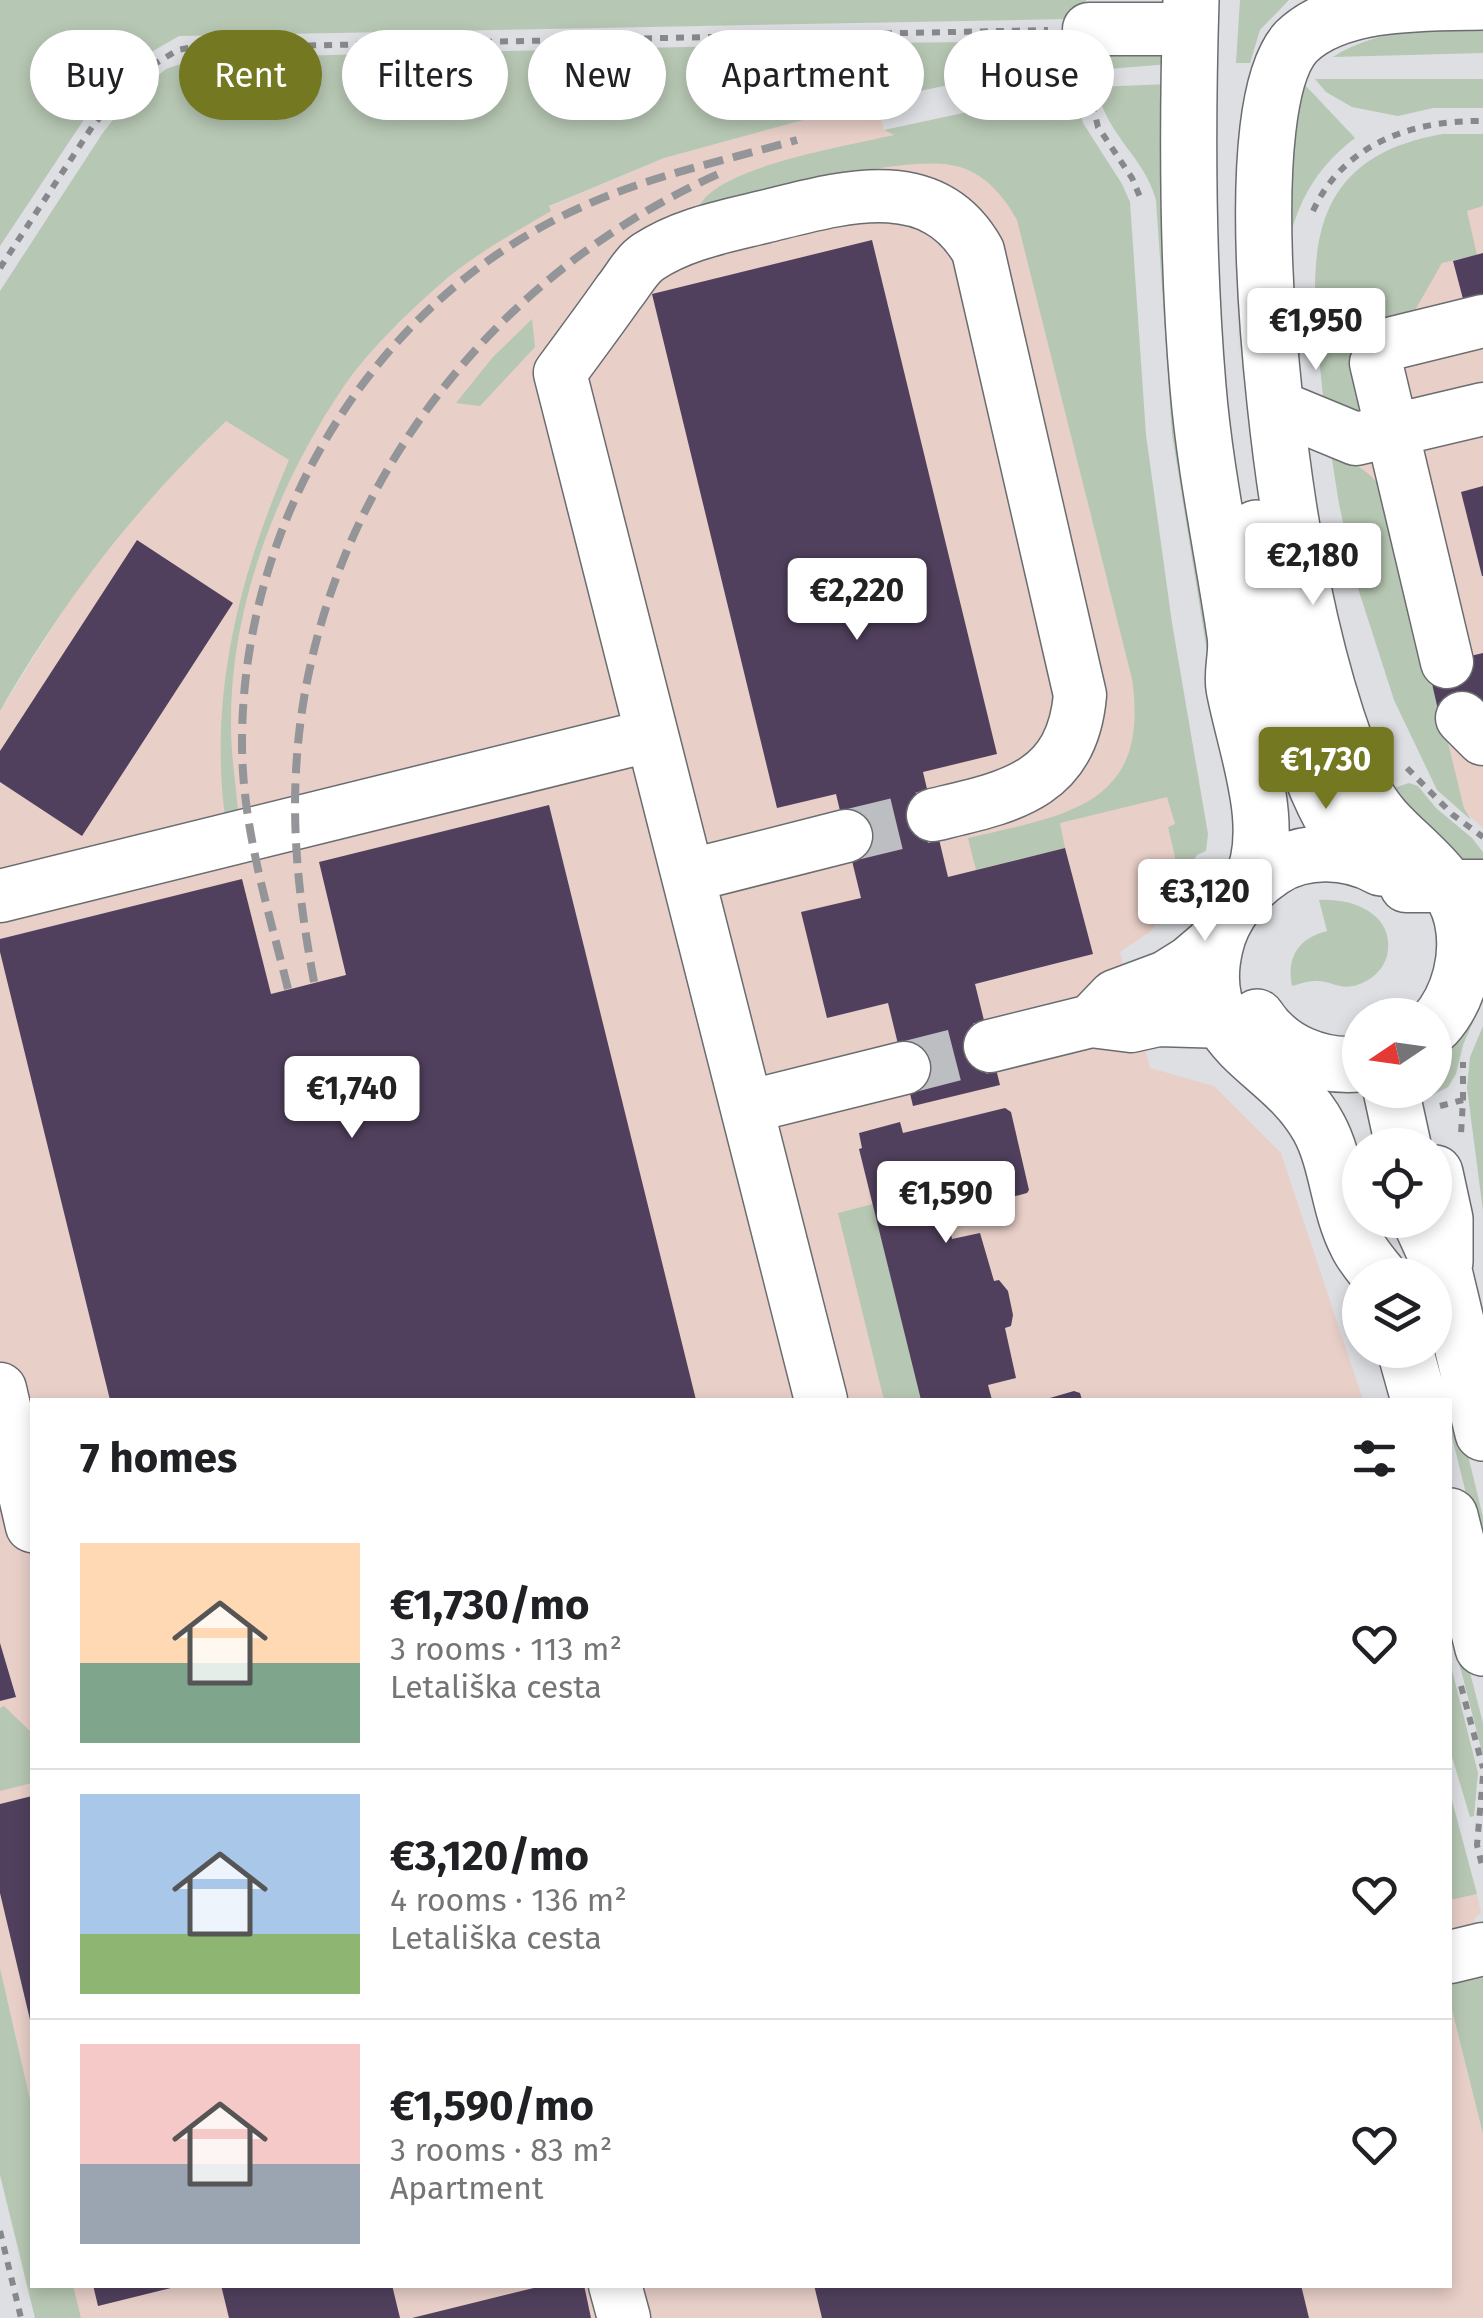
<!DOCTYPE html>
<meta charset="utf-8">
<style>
:root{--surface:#fff;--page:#f6f6f6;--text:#202124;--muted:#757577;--line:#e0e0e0;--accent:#747821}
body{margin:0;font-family:"Fira Sans",sans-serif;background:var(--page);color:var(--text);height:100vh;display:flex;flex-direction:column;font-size:38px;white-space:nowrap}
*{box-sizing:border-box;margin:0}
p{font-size:32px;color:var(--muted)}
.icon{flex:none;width:55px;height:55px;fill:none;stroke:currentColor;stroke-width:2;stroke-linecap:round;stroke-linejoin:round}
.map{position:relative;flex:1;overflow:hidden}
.sheet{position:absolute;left:30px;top:1398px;width:1422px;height:890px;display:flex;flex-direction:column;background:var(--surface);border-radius:0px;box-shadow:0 5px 15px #0003}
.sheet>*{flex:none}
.banner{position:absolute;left:30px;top:30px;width:1425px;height:90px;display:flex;gap:20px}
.needle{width:65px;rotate:257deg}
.buttons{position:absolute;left:1342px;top:998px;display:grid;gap:20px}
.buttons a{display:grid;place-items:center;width:110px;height:110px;border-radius:50%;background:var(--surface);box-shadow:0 5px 15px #0003;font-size:50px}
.price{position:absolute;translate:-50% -85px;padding:0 22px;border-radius:10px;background:#fff;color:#222;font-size:32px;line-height:65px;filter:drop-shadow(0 2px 5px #0008)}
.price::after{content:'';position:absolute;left:50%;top:60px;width:30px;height:22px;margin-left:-15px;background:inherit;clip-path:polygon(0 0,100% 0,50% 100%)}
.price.on{background:var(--accent);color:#fff}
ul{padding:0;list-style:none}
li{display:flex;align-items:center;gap:30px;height:250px;padding:0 50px}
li+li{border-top:2px solid var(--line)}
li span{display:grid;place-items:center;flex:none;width:280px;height:200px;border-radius:0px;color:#555}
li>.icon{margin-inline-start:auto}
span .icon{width:120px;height:120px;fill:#fffc;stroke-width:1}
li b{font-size:42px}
h2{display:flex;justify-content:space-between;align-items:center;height:120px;padding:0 50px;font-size:42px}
.pill{padding:0 35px;border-radius:45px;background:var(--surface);box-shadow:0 5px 15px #0003;font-size:35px;line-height:90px}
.pill.on{background:var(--accent);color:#fff}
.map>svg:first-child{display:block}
.industrial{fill:#e8cfc8}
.green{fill:#b6c7b3}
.building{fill:#50405d}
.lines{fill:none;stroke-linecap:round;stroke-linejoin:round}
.minor-tunnel{stroke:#bdbec2;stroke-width:52;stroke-dasharray:52 26;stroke-linecap:butt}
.minor-casing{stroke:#6b6c70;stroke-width:55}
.major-casing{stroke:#6b6c70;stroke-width:58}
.path{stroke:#87888b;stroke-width:6;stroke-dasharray:8 8;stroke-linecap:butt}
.minor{stroke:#fff;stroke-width:52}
.major{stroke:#fff;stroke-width:55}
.rail{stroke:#949598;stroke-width:8;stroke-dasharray:20 10;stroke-linecap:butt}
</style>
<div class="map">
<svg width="1483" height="2318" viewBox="0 0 1483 2318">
<rect width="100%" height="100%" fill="#dddfe3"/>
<!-- industrial -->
<path class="industrial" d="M876,100L884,130L1015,178L1175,825L1168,827L1180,879L1184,885L1151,931L1120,952L1150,1068L1214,1086L1281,1153L1363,1400H32V2108L0,1968V711L78,587L166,478L226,420L548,207L664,158Z
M1483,206V828L1466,813L1441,723L1349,459L1353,373L1360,320L1373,321L1413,312L1442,263L1467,210Z
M1477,1894L1481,1913L1474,1919L1483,1954L1450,1980V1900Z
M1450,2002L1483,2134V2318H81L73,2285H1450Z"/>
<!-- green -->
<path class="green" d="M0,0H1086L1084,6L1069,19L179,36L122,69L83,121L0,246Z
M1240,0H1289L1260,30L1250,63H1236Z
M1483,26V53L1333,57C1376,29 1433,28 1483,26Z
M1059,41L1065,46L1073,69L1032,68L876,100L664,158L549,206L551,211C512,234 471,256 437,287C404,316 369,350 344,386C277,485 229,608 231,728C231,756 236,784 238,812L225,817C209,692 240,574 289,460L226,421C134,509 64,600 0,711V291L102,134L130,98L166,69L198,58L771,45L773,74H784L783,44Z
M1099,42L1170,54V64L1095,70Z
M1315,79H1483V108H1433L1398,116L1352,107L1326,92Z
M1169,84L1228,782L1172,434L1156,200C1144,156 1108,138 1096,87Z
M1305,85L1355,138C1322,163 1301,194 1291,234L1287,130Z
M1075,89L1083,123L1122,184L1130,202L1146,435L1172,623L1208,834L1206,851L1197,855L1180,879L1168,827L1175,824L1167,797L1060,823L1065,848L976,870L968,838C1065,815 1151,807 1132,679L1017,220C1005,198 988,177 963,168C909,148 754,199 693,214C698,208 702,200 708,195C743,163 846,146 894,135L884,130Z
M1443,134H1483V206L1467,211L1477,255L1442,263L1414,312L1373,321H1361L1353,373L1361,410L1359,413L1324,408C1314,288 1284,161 1443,134Z
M532,319L535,347L480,406L456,403L493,357Z
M1331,453C1354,462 1376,475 1388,498L1464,808L1471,820L1437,790L1394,700L1357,585L1339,504Z
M1409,783L1418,786L1436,808L1472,838L1483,852V870L1469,867L1382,792Z
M1319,900C1353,898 1396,914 1387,956C1384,966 1377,975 1368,980C1342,995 1335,980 1315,981C1308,981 1299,984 1292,986C1286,957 1299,938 1327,931Z
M1483,977V999L1463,1045L1456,1074L1448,1087L1433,1095L1435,1066L1440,1050Z
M1483,1026V1211L1467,1088L1470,1057Z
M873,1204L921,1400H884L838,1213Z
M1450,1406L1457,1410L1483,1517V1562L1450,1429Z
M1450,1595L1483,1723V1756L1450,1627Z
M1450,1662L1478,1773L1474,1816L1470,1817L1450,1750Z
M4,1706L32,1733V1783L0,1791V1708Z
M1450,1793L1477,1894L1450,1900Z
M0,1968L32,2108V2285H73L81,2318H35L0,2175Z
M1483,1972V2134L1450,2002V1980Z"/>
<!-- building -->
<path class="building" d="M872,240L997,754L923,772L948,877L1065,848L1093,954L975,984L1000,1085L913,1106L888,1003L827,1018L801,912L861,898L846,836L836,794L777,808L652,294Z
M1483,253V294L1463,299L1453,261Z
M1483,486V576H1482L1461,492Z
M137,540L233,603L82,836L0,782V751Z
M1483,653V713L1441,723L1428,666Z
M549,805L696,1400H110L0,952V939L242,879L271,994L346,975L319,862Z
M1005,1108L1011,1112L1029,1190L1027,1193L947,1214L952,1239L980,1233L994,1281L999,1280L1008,1291L1013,1315L1011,1326L1005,1328L1016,1378L988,1385L992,1400H921L859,1149L862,1148L859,1133L900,1122L903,1133Z
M1074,1391L1080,1393L1082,1400H1043Z
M0,1643L16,1697L0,1701Z
M32,1796V2024H31L0,1893V1804Z
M93,2285H179V2286L98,2306Z
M221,2285H392L400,2318H229Z
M546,2285H584L591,2318H412Z
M814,2285H1301L1309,2318H822Z"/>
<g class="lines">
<!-- minor-tunnel -->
<path class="minor-tunnel" d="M846,836L933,815
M904,1068L990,1046"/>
<!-- minor casing -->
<g class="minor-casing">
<path id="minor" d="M1089,29H1190
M1276,406L1356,439L1483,409
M1447,662L1376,363L1385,345L1483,321
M1462,718L1483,739
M688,876L846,836
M1406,886H1483
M0,896L652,735
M1092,1020L1115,996L1166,977L1190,962L1217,939
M990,1046L1091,1021L1131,1026L1158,1020L1261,1023
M747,1107L904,1068
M0,1389L32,1526
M821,1400L560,373C580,346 600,319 619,292C628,281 636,265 648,257C683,234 723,227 763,217C837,199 931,168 978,251L1080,695C1072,787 1008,797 933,815
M1450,1957L1483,1949
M615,2285L624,2318"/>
</g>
<!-- major casing -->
<g class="major-casing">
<path id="major" d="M1191,0C1187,129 1187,259 1198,387C1205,471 1223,553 1235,635C1238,653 1231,671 1234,688C1245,748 1280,832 1248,888
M1256,528C1272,623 1294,790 1361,859
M1257,1017C1279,1051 1320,1068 1360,1064
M1435,1025C1460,997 1470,955 1462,919C1449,862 1385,839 1363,788C1326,702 1302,595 1288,503C1274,413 1237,108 1296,42C1339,0 1425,3 1483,2
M1391,1090L1403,1145
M1435,1173L1445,1219V1262
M1420,1220L1445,1275L1483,1433
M1379,1275C1371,1265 1362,1255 1357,1244C1338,1208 1338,1163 1319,1128C1281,1057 1192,1047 1215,947C1222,915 1245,887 1272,869C1304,848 1348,850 1381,868
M1405,1350L1419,1400
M1450,1516L1483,1648"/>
</g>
<!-- path -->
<path class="path" d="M776,34L777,55
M1085,73L1098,127L1132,178L1140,197
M1313,211C1344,143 1413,120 1483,121
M0,268L92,127L131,78L178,50L188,48L1048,30
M1407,768L1453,815L1483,837
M1463,1100V1062
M1440,1106L1463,1100L1461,1134
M1348,1310L1358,1340
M1461,1686L1483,1768
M1483,1776L1477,1845L1483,1869
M0,2231L21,2318"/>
<!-- minor -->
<use href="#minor" class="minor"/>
<!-- major -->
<use href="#major" class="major"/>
<!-- rail -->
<path class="rail" d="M314,982C301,912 292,842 296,771C310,507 485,276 723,172
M288,989C268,908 242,827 242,743C242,517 377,296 586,205C653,175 727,160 797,140"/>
</g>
</svg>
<div class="buttons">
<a><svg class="needle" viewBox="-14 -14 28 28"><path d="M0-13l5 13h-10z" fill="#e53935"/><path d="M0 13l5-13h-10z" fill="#757577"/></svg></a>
<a><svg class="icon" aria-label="locate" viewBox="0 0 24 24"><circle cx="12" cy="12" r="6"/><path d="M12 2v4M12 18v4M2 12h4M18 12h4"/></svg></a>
<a><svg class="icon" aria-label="layers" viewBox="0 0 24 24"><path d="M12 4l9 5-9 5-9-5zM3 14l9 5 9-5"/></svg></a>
</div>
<b class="price" style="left:1316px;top:373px">€1,950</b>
<b class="price" style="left:1313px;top:608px">€2,180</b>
<b class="price" style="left:857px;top:643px">€2,220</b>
<b class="price on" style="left:1326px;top:812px">€1,730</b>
<b class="price" style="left:1205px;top:944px">€3,120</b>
<b class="price" style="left:352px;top:1141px">€1,740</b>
<b class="price" style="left:946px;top:1246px">€1,590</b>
<div class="banner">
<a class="pill">Buy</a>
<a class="pill on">Rent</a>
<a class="pill">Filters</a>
<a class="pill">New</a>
<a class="pill">Apartment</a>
<a class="pill">House</a>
</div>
<section class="sheet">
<h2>7 homes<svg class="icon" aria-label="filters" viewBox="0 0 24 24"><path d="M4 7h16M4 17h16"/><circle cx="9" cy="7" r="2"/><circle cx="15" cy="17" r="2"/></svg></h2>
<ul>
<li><span style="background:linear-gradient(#ffd9b3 60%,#7fa58c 0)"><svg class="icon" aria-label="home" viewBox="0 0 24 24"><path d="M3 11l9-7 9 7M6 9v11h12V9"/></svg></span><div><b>€1,730/mo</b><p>3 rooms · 113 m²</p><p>Letališka cesta</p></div><svg class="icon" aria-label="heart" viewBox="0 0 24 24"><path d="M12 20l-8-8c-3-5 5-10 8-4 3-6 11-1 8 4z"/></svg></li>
<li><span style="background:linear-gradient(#a9c7e8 70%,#8fb573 0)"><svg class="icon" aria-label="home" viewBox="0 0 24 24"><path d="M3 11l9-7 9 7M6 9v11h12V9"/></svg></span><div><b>€3,120/mo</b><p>4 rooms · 136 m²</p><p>Letališka cesta</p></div><svg class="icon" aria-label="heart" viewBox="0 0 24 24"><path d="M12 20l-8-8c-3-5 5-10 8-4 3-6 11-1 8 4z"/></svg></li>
<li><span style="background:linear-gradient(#f6c9c9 60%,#9aa5b1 0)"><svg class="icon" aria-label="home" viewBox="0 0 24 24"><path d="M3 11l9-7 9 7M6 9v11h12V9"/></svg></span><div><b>€1,590/mo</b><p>3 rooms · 83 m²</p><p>Apartment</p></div><svg class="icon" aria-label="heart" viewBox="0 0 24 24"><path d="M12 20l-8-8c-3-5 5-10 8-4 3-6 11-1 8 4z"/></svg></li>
</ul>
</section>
</div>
